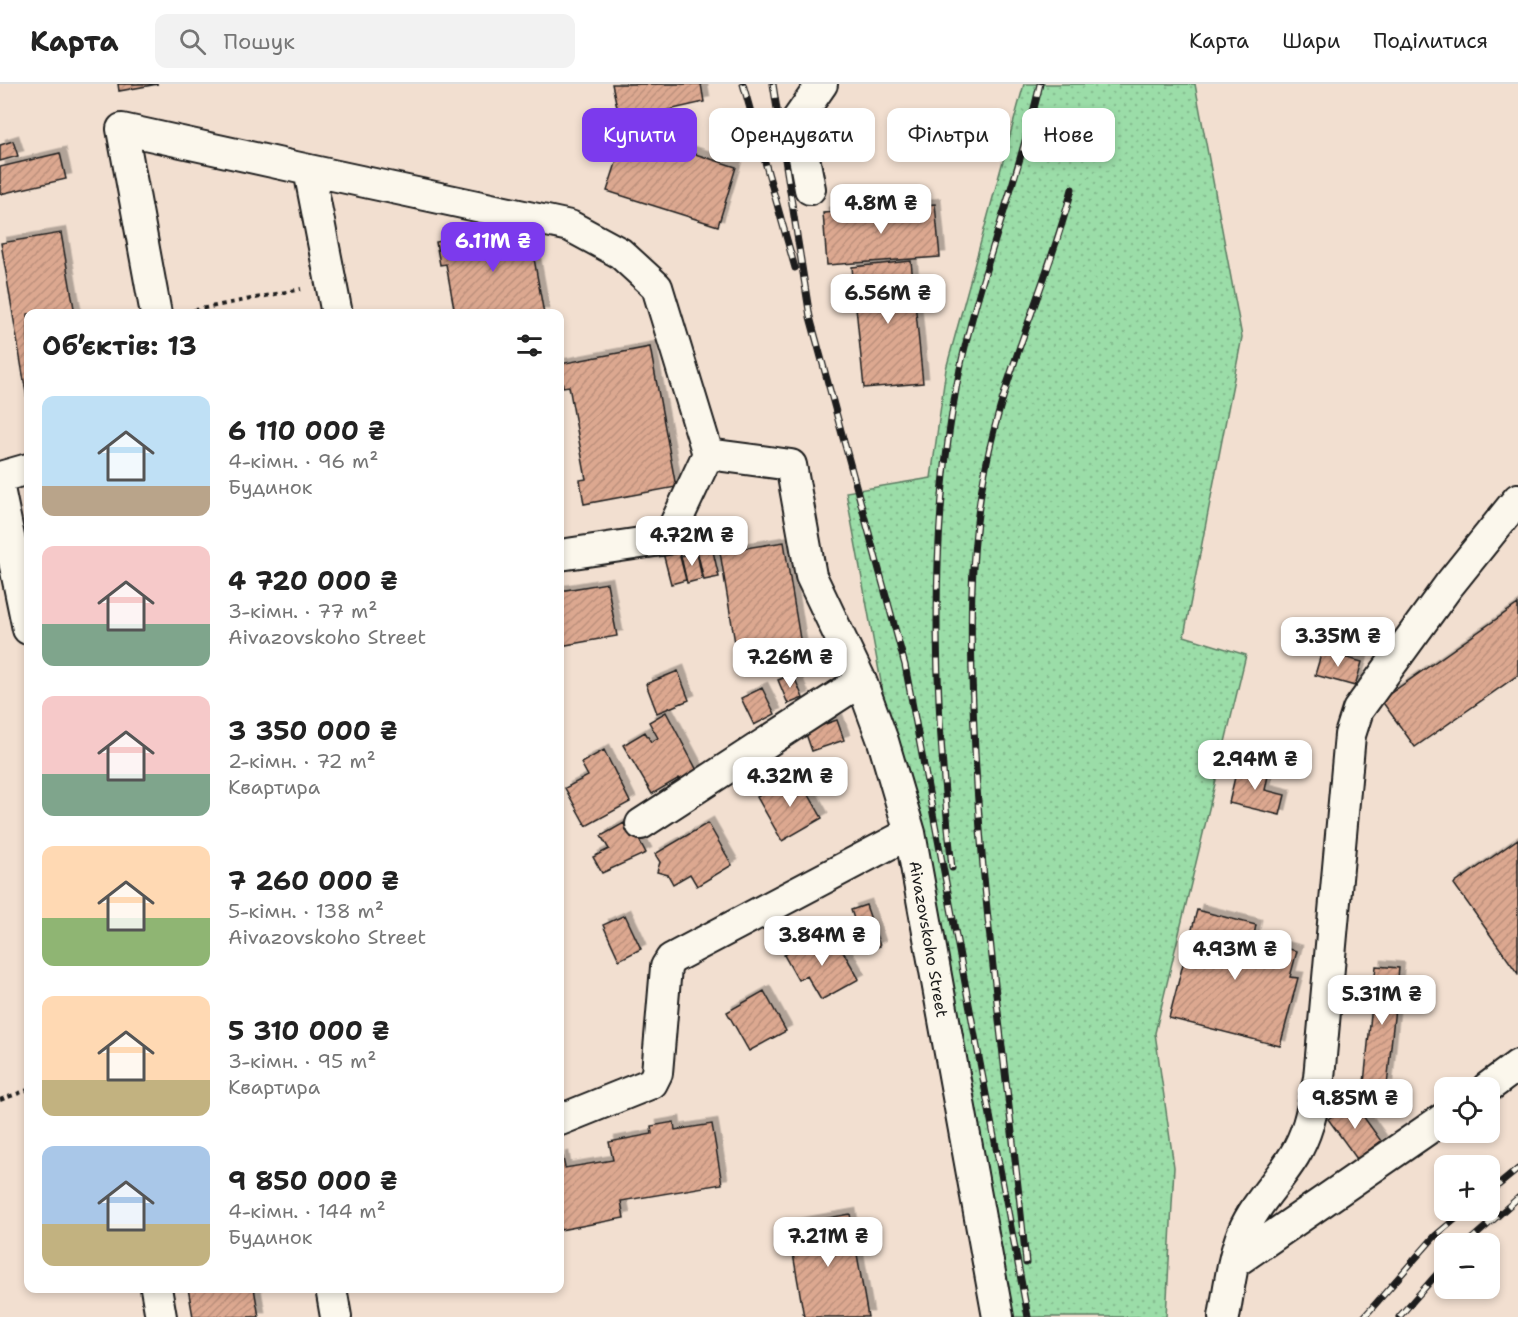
<!DOCTYPE html>
<html lang="uk">
<meta charset="utf-8">
<style>
:root{--surface:#fff;--page:#f2f2f2;--text:#222;--muted:#767676;--line:#e0e0e0;--accent:#7c3aed}
body{margin:0;font-family:"Shantell Sans",sans-serif;background:var(--page);color:var(--text);height:100vh;display:flex;flex-direction:column;font-size:22px;white-space:nowrap}
*{box-sizing:border-box;margin:0}
p{font-size:20px;color:var(--muted)}
.icon{flex:none;width:33px;height:33px;fill:none;stroke:currentColor;stroke-width:2;stroke-linecap:round;stroke-linejoin:round}
.map{position:relative;flex:1;overflow:hidden}
.side{position:absolute;left:24px;top:225px;width:540px;height:984px;display:flex;flex-direction:column;background:var(--surface);border-radius:12px;box-shadow:0 3px 9px #0003}
.side>*{flex:none}
.guide{position:absolute;left:582px;top:24px;width:570px;height:54px;display:flex;gap:12px}
.controls{position:absolute;left:1434px;top:993px;display:grid;gap:12px}
.controls a{display:grid;place-items:center;width:66px;height:66px;border-radius:12px;background:var(--surface);box-shadow:0 3px 9px #0003;font-size:30px}
.price{position:absolute;translate:-50% -51px;padding:0 14px;border-radius:12px;background:#fff;color:#222;font-size:20px;line-height:39px;filter:drop-shadow(0 2px 3px #0008)}
.price::after{content:'';position:absolute;left:50%;top:36px;width:18px;height:14px;margin-left:-9px;background:inherit;clip-path:polygon(0 0,100% 0,50% 100%)}
.price.current{background:var(--accent);color:#fff}
ul{padding:0;list-style:none}
li{display:flex;align-items:center;gap:18px;height:150px;padding:0 18px}
li span{display:grid;place-items:center;flex:none;width:168px;height:120px;border-radius:12px;color:#555}
li>.icon{margin-inline-start:auto}
span .icon{width:72px;height:72px;fill:#fffc;stroke-width:1}
li b{font-size:26px}
h2{display:flex;justify-content:space-between;align-items:center;height:72px;padding:0 18px;font-size:26px}
.tag{padding:0 21px;border-radius:12px;background:var(--surface);box-shadow:0 3px 9px #0003;font-size:21px;line-height:54px}
.tag.current{background:var(--accent);color:#fff}
header{display:flex;align-items:center;gap:36px;box-sizing:border-box;height:84px;padding:0 30px;background:var(--surface);border-bottom:2px solid var(--line)}
header strong{font-size:28px}
nav{display:flex;gap:33px;margin-inline-start:auto;font-size:21px}
.search{width:420px;height:54px;background:var(--page);display:flex;align-items:center;gap:15px;box-sizing:border-box;padding:0 21px;border-radius:12px;color:var(--muted);font-size:22px}
.map>svg:first-child{display:block}
.grass{fill:url(#grass-dots);stroke:#5c7c62;stroke-width:1.5}
.building{fill:url(#building-hatch);stroke:#1c1c1c;stroke-width:1.5;filter:url(#shadow)}
.lines{fill:none;stroke-linecap:round;stroke-linejoin:round}
.minor-casing{stroke:#1c1c1c;stroke-width:34}
.path{stroke:#1c1c1c;stroke-width:4;stroke-dasharray:4.5 4.5;stroke-linecap:butt}
.minor{stroke:#fbf7ec;stroke-width:30}
.rail-casing{stroke:#1c1c1c;stroke-width:7}
.rail{stroke:#fbf7ec;stroke-width:4.5;stroke-dasharray:14;stroke-linecap:butt}
.labels{text-anchor:middle;stroke-width:4.5;stroke-linejoin:round;paint-order:stroke}
.street-label{font-size:16px;fill:#1c1c1c;stroke:#fbf7ec}
</style>
<header>
<strong>Карта</strong>
<div class="search"><svg class="icon" aria-label="search" viewBox="0 0 24 24"><circle cx="10" cy="10" r="6"/><path d="M15 15l6 6"/></svg>Пошук</div>
<nav><a>Карта</a><a>Шари</a><a>Поділитися</a></nav>
</header>
<div class="map">
<svg width="1518" height="1233" viewBox="0 0 1518 1233">
<defs>
<pattern id="grass-dots" width="8" height="8" patternUnits="userSpaceOnUse" patternTransform="scale(1.5)"><rect width="8" height="8" fill="#9bdda8"/><path d="M2 2h.1M6 6h.1" fill="none" stroke="#85bd90" stroke-width="1.8" stroke-linecap="round"/></pattern>
<pattern id="building-hatch" width="6" height="6" patternUnits="userSpaceOnUse" patternTransform="scale(1.5)"><rect width="6" height="6" fill="#dca890"/><path d="M-1 1l2-2M0 6l6-6M5 7l2-2" fill="none" stroke="#bc907c"/></pattern>
<filter id="shadow"><feDropShadow dx="5.5" dy="-5.5" stdDeviation="0" flood-color="#0004"/></filter>
</defs>
<rect width="100%" height="100%" fill="#f2dfd0"/>
<filter id="ink" filterUnits="userSpaceOnUse"><feTurbulence type="fractalNoise" baseFrequency=".0167" numOctaves="2"/><feDisplacementMap in="SourceGraphic" scale="12" xChannelSelector="R" yChannelSelector="G"/><feConvolveMatrix kernelMatrix="1 2 1 2 8 2 1 2 1" color-interpolation-filters="sRGB"/></filter>
<g filter="url(#ink)">
<!-- grass -->
<path class="grass" d="M1024,0H1195L1242,253L1184,552L1246,571L1155,949L1174,1083L1166,1233H998L846,408L931,394L946,285Z"/>
<!-- building -->
<path class="building" d="M118,0H158L119,7Z
M612,0H701L704,18L620,37Z
M626,48L736,83L718,142L607,107Z
M13,57L18,72L0,77V61Z
M60,69L66,95L0,110V83Z
M935,120L940,173L827,181L823,129Z
M528,141L544,230H455L446,180L440,181L436,158Z
M61,149L75,230H28V321L1,159Z
M911,177L923,299L864,304L852,183Z
M650,263L676,403L584,420L580,396L586,395L569,302L563,303L560,280Z
M784,458L801,561L737,571L720,468Z
M712,463L719,493L704,496L697,466Z
M678,465L686,496L671,500L663,469Z
M697,468L702,495L687,499L681,472Z
M607,499L617,552L560,562V507Z
M1518,520V591L1415,663L1381,616Z
M1322,567L1362,578L1355,602L1315,591Z
M678,587L689,616L657,629L646,600Z
M793,590L803,614L788,620L778,596Z
M762,604L775,630L754,641L741,614Z
M666,628L701,694L685,704L679,694L652,710L623,661L645,648L651,658L658,654L649,638Z
M837,636L844,656L812,667L805,647Z
M604,666L630,718L586,742L565,704L588,692L581,679Z
M1238,680L1269,687L1265,706L1285,711L1280,731L1229,719Z
M797,690L822,734L782,757L757,713Z
M624,739L631,753L636,750L646,769L602,789L593,773L609,765L601,752Z
M708,739L732,781L697,802L690,790L673,800L668,791L657,788L660,778L655,770Z
M1518,755V890L1454,800Z
M866,821L880,862L865,867L851,826Z
M1197,826L1256,841L1253,856L1297,867L1290,893L1298,894L1280,962L1169,934Z
M625,831L641,865L619,876L603,841Z
M814,854L821,867L837,857L859,895L821,916L807,892L798,896L784,871Z
M1376,882L1399,884L1387,1002L1364,999Z
M764,907L786,947L749,967L727,928Z
M1353,1018L1381,1057L1357,1075L1328,1035Z
M674,1038L675,1046L712,1040L722,1100L621,1117L624,1134L560,1146V1074L563,1073L565,1084L613,1076L609,1058L652,1050L651,1042Z
M850,1130L868,1233H804L788,1141Z
M188,1204H254L259,1233H193Z"/>
<g class="lines">
<!-- minor casing -->
<g class="minor-casing">
<path id="minor" d="M309,86L570,142L620,169L657,203L708,370L791,381L811,492L861,597L883,657L910,749L998,1233
M810,105L797,36L822,0
M156,230L122,45L309,86L337,230
M0,393L28,385
M0,409L28,545
M560,471L668,455L708,370
M641,740L861,597
M1487,1004L1518,981
M560,1036L652,999L657,989L666,883L671,875L910,749
M1234,1179L1444,1034
M156,1204L161,1233
M331,1204L336,1233
M1224,1233C1229,1205 1232,1175 1243,1148C1255,1120 1278,1098 1294,1072C1309,1048 1313,1021 1319,994L1350,651L1358,626L1449,501L1518,415"/>
</g>
<!-- path -->
<path class="path" d="M185,228L301,205
M0,1016L28,1006"/>
<!-- minor -->
<use href="#minor" class="minor"/>
<!-- rail casing -->
<g class="rail-casing">
<path id="rail" d="M743,0L795,184
M773,0L810,233L905,581L1028,1233
M952,784C936,632 928,475 953,323C970,213 1015,109 1040,0
M1490,1108L1518,1085
M1466,1160L1518,1114
M1026,1179C1009,1001 981,824 974,644C970,557 968,468 986,382C1004,287 1048,198 1072,105
M1364,1233L1435,1152L1466,1126
M1399,1233L1444,1182"/>
</g>
<!-- rail -->
<use href="#rail" class="rail"/>
</g>
</g>
<g class="labels">
<!-- street labels -->
<g class="street-label">
<text transform="translate(929 855) rotate(80)" y="6">Aivazovskoho Street</text>
</g>
</g>
</svg>
<div class="controls">
<a><svg class="icon" aria-label="locate" viewBox="0 0 24 24"><circle cx="12" cy="12" r="6"/><path d="M12 2v4M12 18v4M2 12h4M18 12h4"/></svg></a>
<a>+</a>
<a>−</a>
</div>
<b class="price" style="left:881px;top:151px">4.8M ₴</b>
<b class="price current" style="left:493px;top:189px">6.11M ₴</b>
<b class="price" style="left:888px;top:241px">6.56M ₴</b>
<b class="price" style="left:692px;top:483px">4.72M ₴</b>
<b class="price" style="left:1338px;top:584px">3.35M ₴</b>
<b class="price" style="left:790px;top:605px">7.26M ₴</b>
<b class="price" style="left:1255px;top:707px">2.94M ₴</b>
<b class="price" style="left:790px;top:724px">4.32M ₴</b>
<b class="price" style="left:822px;top:883px">3.84M ₴</b>
<b class="price" style="left:1235px;top:897px">4.93M ₴</b>
<b class="price" style="left:1382px;top:942px">5.31M ₴</b>
<b class="price" style="left:1355px;top:1046px">9.85M ₴</b>
<b class="price" style="left:828px;top:1184px">7.21M ₴</b>
<div class="guide">
<a class="tag current">Купити</a>
<a class="tag">Орендувати</a>
<a class="tag">Фільтри</a>
<a class="tag">Нове</a>
</div>
<section class="side">
<h2>Об’єктів: 13<svg class="icon" aria-label="filters" viewBox="0 0 24 24"><path d="M4 7h16M4 17h16"/><circle cx="9" cy="7" r="2"/><circle cx="15" cy="17" r="2"/></svg></h2>
<ul>
<li><span style="background:linear-gradient(#bfe0f5 75%,#b9a48a 0)"><svg class="icon" aria-label="home" viewBox="0 0 24 24"><path d="M3 11l9-7 9 7M6 9v11h12V9"/></svg></span><div><b>6 110 000 ₴</b><p>4-кімн. · 96 m²</p><p>Будинок</p></div></li>
<li><span style="background:linear-gradient(#f6c9c9 65%,#7fa58c 0)"><svg class="icon" aria-label="home" viewBox="0 0 24 24"><path d="M3 11l9-7 9 7M6 9v11h12V9"/></svg></span><div><b>4 720 000 ₴</b><p>3-кімн. · 77 m²</p><p>Aivazovskoho Street</p></div></li>
<li><span style="background:linear-gradient(#f6c9c9 65%,#7fa58c 0)"><svg class="icon" aria-label="home" viewBox="0 0 24 24"><path d="M3 11l9-7 9 7M6 9v11h12V9"/></svg></span><div><b>3 350 000 ₴</b><p>2-кімн. · 72 m²</p><p>Квартира</p></div></li>
<li><span style="background:linear-gradient(#ffd9b3 60%,#8fb573 0)"><svg class="icon" aria-label="home" viewBox="0 0 24 24"><path d="M3 11l9-7 9 7M6 9v11h12V9"/></svg></span><div><b>7 260 000 ₴</b><p>5-кімн. · 138 m²</p><p>Aivazovskoho Street</p></div></li>
<li><span style="background:linear-gradient(#ffd9b3 70%,#c2b280 0)"><svg class="icon" aria-label="home" viewBox="0 0 24 24"><path d="M3 11l9-7 9 7M6 9v11h12V9"/></svg></span><div><b>5 310 000 ₴</b><p>3-кімн. · 95 m²</p><p>Квартира</p></div></li>
<li><span style="background:linear-gradient(#a9c7e8 65%,#c2b280 0)"><svg class="icon" aria-label="home" viewBox="0 0 24 24"><path d="M3 11l9-7 9 7M6 9v11h12V9"/></svg></span><div><b>9 850 000 ₴</b><p>4-кімн. · 144 m²</p><p>Будинок</p></div></li>
</ul>
</section>
</div>
